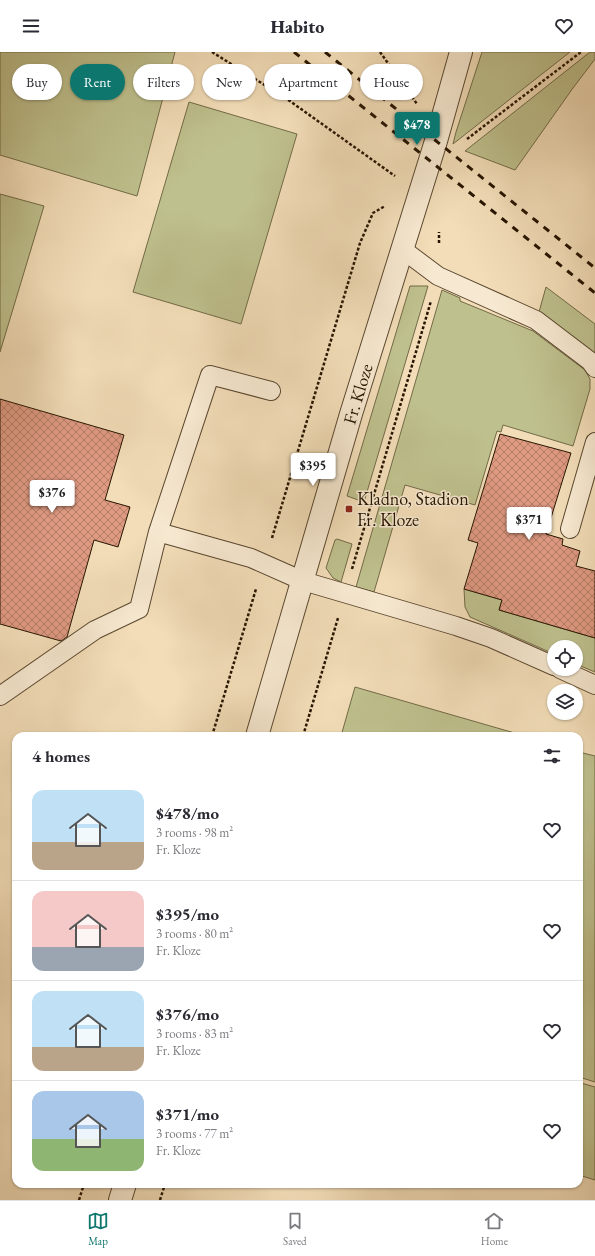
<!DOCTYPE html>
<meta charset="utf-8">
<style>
:root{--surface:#fff;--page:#f7f7f7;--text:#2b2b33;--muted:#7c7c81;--line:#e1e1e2;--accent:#0f766e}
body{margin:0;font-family:"EB Garamond",serif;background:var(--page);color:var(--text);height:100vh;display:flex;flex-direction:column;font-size:15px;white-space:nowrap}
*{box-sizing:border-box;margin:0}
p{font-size:13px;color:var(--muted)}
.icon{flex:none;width:22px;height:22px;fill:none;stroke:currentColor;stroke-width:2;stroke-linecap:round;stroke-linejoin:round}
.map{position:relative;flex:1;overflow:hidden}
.details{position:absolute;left:12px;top:680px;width:571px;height:456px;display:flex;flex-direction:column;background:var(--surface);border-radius:12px;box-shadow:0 1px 3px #0004}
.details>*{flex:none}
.top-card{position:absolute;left:12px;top:12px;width:571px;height:36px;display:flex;gap:8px}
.tools{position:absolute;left:547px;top:588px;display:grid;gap:8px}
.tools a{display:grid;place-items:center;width:36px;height:36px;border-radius:50%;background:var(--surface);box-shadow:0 1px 3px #0004;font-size:20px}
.price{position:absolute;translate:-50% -34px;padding:0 9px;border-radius:4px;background:#fff;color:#222;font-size:13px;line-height:26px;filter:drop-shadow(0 1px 2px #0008)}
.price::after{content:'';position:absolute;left:50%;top:24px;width:12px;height:9px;margin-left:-6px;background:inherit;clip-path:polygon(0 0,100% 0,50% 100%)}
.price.active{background:var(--accent);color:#fff}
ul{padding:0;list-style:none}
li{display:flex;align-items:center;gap:12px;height:100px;padding:0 20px}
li+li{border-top:1px solid var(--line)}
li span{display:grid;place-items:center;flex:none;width:112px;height:80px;border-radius:12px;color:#555}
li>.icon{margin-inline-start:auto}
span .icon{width:48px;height:48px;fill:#fffc;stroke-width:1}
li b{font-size:17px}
h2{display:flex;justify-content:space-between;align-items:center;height:48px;padding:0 20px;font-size:17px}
.pill{padding:0 14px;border-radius:18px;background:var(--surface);box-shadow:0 1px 3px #0004;font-size:14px;line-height:36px}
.pill.active{background:var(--accent);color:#fff}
header{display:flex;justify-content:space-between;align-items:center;height:52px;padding:0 20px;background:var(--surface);font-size:18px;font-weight:800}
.tab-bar{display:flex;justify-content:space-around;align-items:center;height:56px;border-top:1px solid var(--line);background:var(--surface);font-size:11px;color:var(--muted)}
.tab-bar a{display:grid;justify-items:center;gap:2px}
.tab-bar .active{color:var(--accent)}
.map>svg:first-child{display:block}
.green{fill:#bec08d;stroke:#726a47}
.building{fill:url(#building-cross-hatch);stroke:#271501}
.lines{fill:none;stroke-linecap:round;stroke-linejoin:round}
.service-casing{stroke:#5a472f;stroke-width:20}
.minor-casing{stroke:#5a472f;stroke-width:24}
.path{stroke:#271501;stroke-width:2.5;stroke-dasharray:3 2;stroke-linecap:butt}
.service{stroke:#f7e9d1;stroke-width:18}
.minor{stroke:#f7e9d1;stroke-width:22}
.rail{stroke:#271501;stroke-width:3;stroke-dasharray:7 7;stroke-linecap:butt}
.poi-dot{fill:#8f2418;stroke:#f7e9d1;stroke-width:1.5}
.labels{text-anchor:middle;stroke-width:3;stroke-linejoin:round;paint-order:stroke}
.street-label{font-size:18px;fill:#271501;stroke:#f7e9d1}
.poi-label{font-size:18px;fill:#271501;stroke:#f7e9d1;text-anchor:start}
</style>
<header><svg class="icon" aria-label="menu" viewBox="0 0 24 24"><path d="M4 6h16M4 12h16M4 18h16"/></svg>Habito<svg class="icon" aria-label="heart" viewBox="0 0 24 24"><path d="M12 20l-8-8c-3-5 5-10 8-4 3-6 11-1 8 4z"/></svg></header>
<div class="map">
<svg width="595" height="1148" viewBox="0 0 595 1148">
<defs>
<pattern id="building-cross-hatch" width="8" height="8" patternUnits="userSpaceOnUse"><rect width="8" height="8" fill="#df9a82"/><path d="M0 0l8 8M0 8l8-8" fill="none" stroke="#b57c68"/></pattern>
</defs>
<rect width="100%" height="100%" fill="#f2ddb8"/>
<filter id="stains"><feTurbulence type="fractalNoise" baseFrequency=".005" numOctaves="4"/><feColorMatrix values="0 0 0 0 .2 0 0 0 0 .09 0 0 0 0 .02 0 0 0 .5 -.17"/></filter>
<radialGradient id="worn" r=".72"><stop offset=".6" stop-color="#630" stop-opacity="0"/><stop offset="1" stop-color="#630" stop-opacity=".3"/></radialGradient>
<!-- green -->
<path class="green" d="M0,0H175L137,144L0,103Z
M482,0H570L453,92L456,80Z
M590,0H595V7L573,36L515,118L465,99Z
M189,50L297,82L241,272L133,240Z
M0,142L44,154L0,300Z
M410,234H428L364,450L347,444Z
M546,235L595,272V304L539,260Z
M442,238L460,246V249L533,279L585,318L590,327V337L573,394L503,373L501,380L497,379L475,453L405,433L374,540L356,535Z
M337,487L352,492L341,530L333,526L326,516L335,488Z
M464,537L502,548L499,558L595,586V620L576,612V595H554V602L470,565L465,555Z
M355,635L525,684H341Z
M579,700L595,704V1030L579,1025Z
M581,1031L595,1035V1128L579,1123V1036Z"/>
<!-- building -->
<path class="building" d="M0,347L124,383L105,448L130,455L118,495L94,488L67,585L61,589L0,572Z
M500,382L571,401L546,482L563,487L562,493L580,499L576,514L595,519V586L499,558L502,548L464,537L478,491L468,488Z"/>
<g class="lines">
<!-- service casing -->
<g class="service-casing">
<path id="service" d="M402,197L438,224L536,268L590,309L595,316
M271,339L210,323L158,480L251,506L303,529L456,574L491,586L554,614
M570,477L595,390
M560,617L595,633
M0,644L95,578L139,557L158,480"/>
</g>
<!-- minor casing -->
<g class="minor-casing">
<path id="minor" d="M257,684L351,362L436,89L461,0
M120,1148L125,1132"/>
</g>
<!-- path -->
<path class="path" d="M212,0L287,47L395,124
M380,0L417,52
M467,87L581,0
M439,191V180
M272,486L360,191L373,161L385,154
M352,517L431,249
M212,684L256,537
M303,684L338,566
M79,1148L84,1132
M160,1148L165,1132"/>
<!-- service -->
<use href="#service" class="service"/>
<!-- minor -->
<use href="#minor" class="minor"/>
<!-- rail -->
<path class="rail" d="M294,0L595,241
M325,0L595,216"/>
</g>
<!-- markers -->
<rect class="poi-dot" x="345" y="453" width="8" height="8" rx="2"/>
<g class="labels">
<!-- street labels -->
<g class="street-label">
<text transform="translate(358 342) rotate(-73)" y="6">Fr. Kloze</text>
</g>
<!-- poi labels -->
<g class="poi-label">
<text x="357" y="453">Kladno, Stadion<tspan x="357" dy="21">Fr. Kloze</tspan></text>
</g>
</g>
<rect width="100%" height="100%" filter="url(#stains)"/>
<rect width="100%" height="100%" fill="url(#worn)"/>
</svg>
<div class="tools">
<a><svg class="icon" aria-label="locate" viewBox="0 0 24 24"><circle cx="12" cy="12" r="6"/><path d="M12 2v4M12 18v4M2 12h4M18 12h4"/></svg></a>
<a><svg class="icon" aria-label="layers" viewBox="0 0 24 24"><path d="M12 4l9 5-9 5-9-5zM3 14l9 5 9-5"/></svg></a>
</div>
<b class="price active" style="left:417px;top:94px">$478</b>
<b class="price" style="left:313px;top:435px">$395</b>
<b class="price" style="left:52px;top:462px">$376</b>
<b class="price" style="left:529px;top:489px">$371</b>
<div class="top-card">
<a class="pill">Buy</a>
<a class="pill active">Rent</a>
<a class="pill">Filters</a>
<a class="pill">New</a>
<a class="pill">Apartment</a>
<a class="pill">House</a>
</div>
<section class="details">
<h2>4 homes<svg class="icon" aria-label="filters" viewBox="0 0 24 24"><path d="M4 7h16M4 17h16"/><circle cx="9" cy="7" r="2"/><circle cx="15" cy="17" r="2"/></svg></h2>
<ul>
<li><span style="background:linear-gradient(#bfe0f5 65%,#b9a48a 0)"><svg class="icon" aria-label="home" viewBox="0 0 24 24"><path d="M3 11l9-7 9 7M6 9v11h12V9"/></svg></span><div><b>$478/mo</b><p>3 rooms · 98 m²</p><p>Fr. Kloze</p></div><svg class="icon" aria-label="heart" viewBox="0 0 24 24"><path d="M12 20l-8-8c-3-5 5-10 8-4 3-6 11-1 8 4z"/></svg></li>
<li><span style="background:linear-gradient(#f6c9c9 70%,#9aa5b1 0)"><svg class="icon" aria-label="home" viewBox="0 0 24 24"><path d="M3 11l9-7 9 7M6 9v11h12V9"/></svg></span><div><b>$395/mo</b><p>3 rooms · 80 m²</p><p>Fr. Kloze</p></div><svg class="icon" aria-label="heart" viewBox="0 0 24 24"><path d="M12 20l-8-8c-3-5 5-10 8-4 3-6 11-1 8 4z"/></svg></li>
<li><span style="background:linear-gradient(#bfe0f5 70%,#b9a48a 0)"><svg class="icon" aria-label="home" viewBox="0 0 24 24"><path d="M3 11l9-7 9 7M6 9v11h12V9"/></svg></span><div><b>$376/mo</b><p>3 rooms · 83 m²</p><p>Fr. Kloze</p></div><svg class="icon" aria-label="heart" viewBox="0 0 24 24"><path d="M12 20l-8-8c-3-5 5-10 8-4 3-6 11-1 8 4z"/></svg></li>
<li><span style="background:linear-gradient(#a9c7e8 60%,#8fb573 0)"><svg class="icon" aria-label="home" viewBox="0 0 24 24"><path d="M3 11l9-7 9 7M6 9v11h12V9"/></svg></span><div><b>$371/mo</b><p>3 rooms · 77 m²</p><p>Fr. Kloze</p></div><svg class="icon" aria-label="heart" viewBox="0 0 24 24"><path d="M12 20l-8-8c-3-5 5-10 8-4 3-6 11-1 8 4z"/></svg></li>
</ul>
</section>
</div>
<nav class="tab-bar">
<a class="active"><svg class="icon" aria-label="map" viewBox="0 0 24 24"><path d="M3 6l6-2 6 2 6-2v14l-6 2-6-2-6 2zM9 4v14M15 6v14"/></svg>Map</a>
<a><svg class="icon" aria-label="saved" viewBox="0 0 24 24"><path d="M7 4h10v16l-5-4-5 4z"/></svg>Saved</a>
<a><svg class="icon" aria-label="home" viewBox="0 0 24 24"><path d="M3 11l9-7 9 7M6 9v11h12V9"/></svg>Home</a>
</nav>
